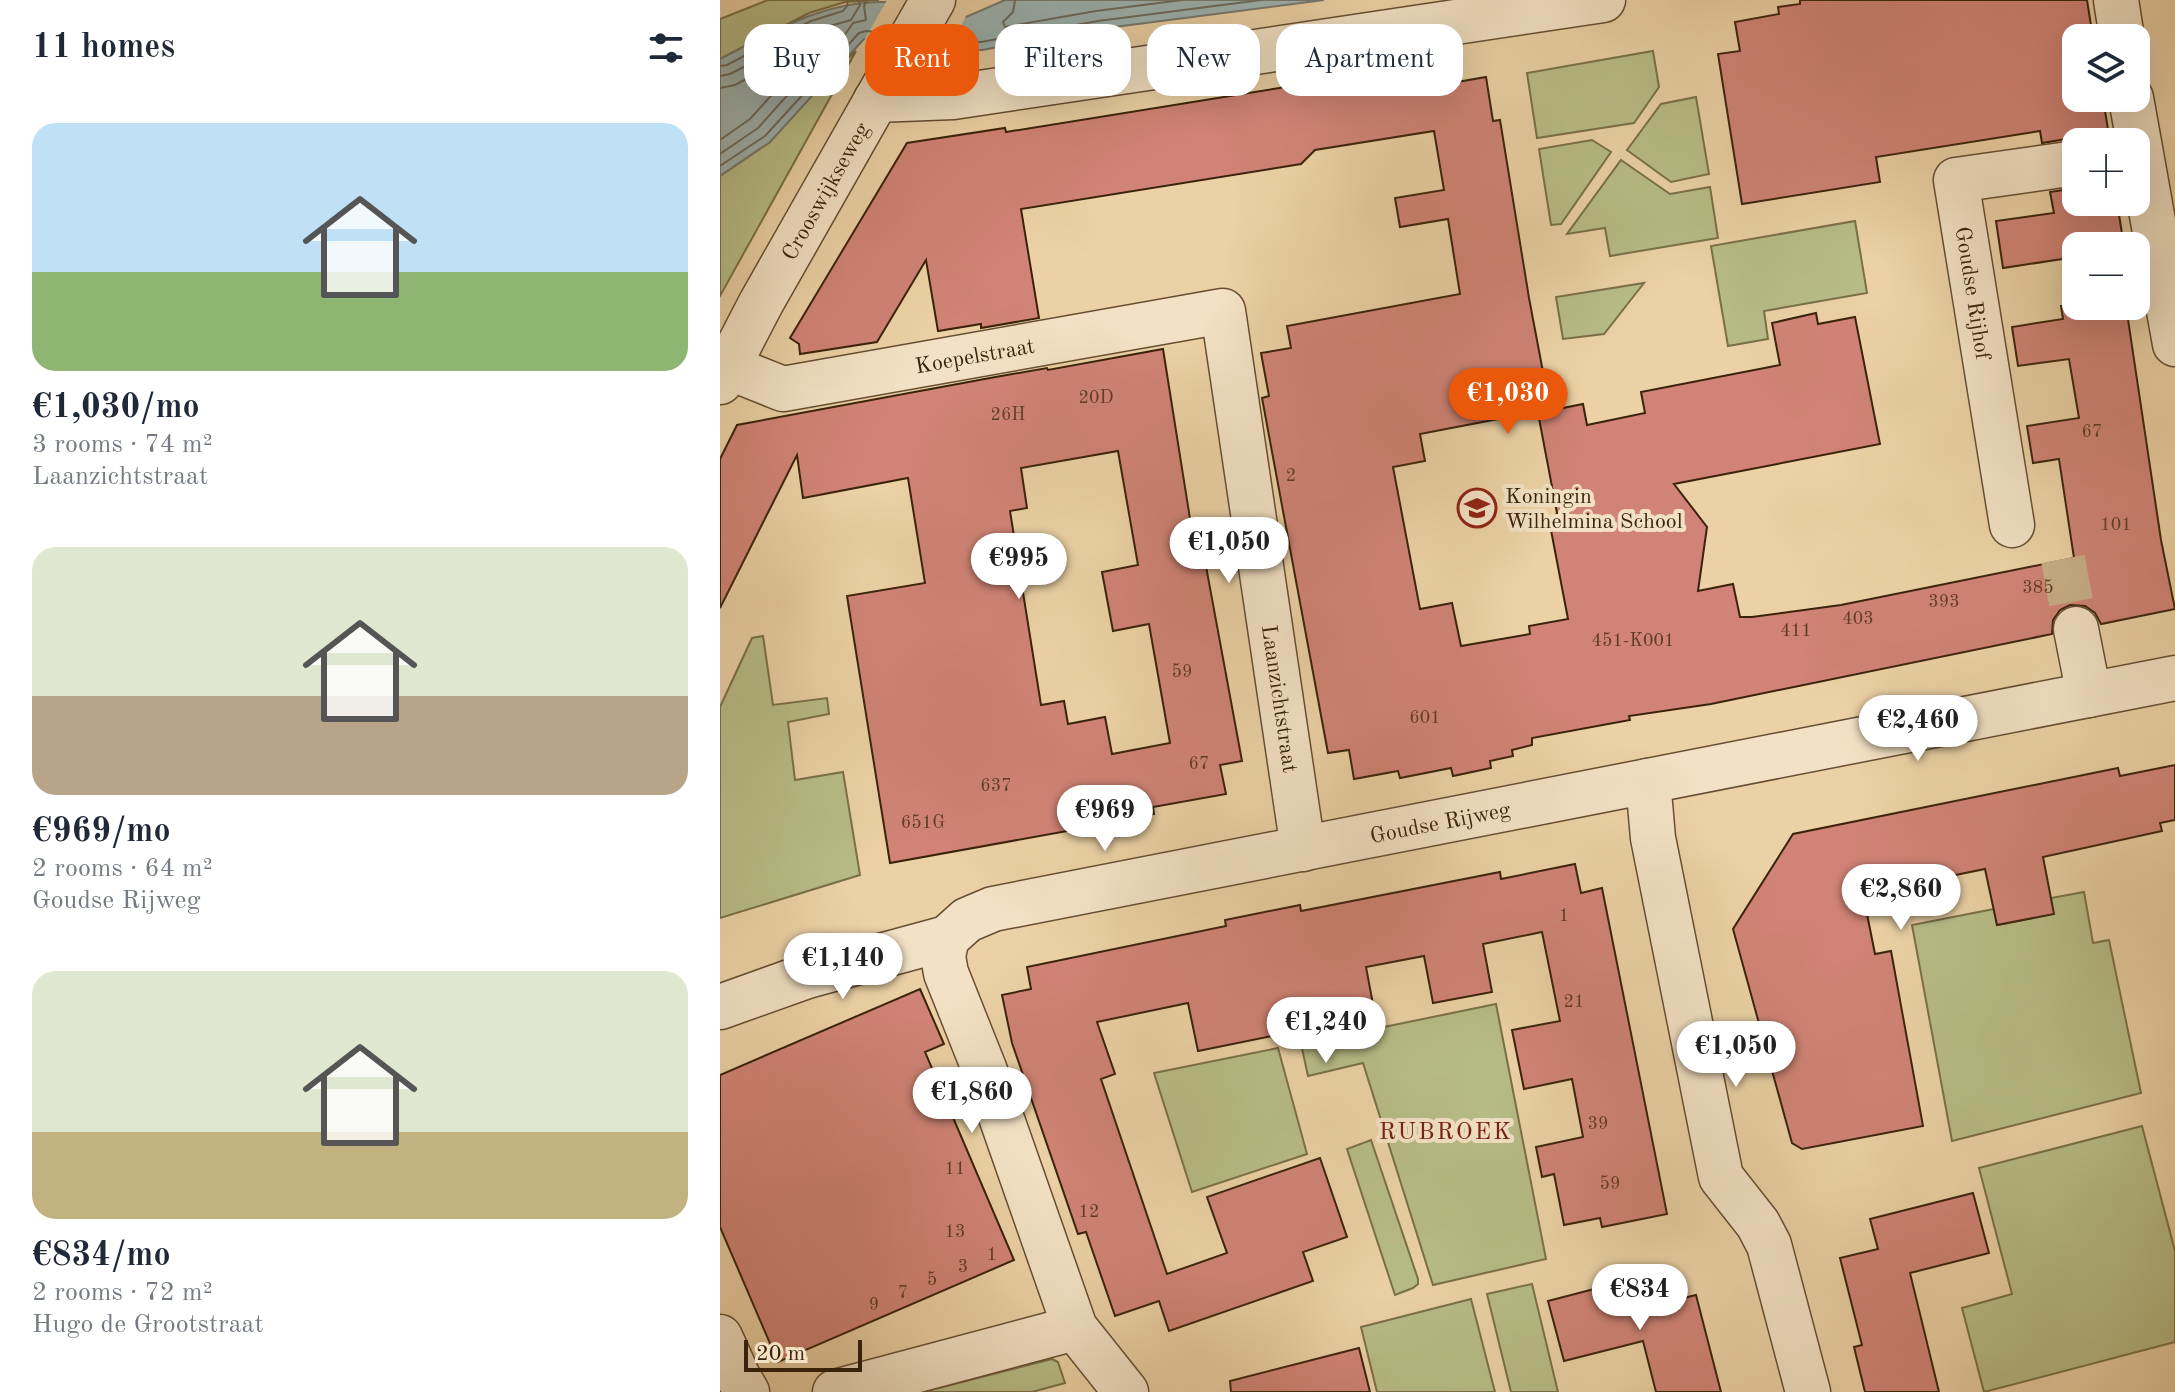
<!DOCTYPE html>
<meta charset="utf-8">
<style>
:root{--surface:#fff;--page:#f6f6f7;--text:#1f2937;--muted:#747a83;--accent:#ea580c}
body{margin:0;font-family:"Old Standard TT",serif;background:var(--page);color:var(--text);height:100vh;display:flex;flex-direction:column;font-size:30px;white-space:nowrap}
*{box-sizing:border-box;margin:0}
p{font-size:26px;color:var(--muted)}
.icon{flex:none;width:44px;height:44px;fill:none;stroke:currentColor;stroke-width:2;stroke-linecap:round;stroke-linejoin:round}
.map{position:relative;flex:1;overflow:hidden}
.side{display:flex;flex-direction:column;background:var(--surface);width:720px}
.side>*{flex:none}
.guide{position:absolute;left:24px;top:24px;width:760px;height:72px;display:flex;gap:16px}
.controls{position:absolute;left:1342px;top:24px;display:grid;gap:16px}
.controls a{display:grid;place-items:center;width:88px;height:88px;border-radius:16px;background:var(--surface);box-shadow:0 8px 32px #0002;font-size:40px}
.scale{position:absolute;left:24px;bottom:20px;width:118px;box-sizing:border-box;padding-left:8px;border:4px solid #3b230b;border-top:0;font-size:22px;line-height:28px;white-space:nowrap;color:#3b230b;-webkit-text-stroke:6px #f2e1c4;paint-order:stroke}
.price{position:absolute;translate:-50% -68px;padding:0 18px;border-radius:28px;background:#fff;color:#222;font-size:26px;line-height:52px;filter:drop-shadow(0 2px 4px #0008)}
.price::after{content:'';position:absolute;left:50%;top:48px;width:24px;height:18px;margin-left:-12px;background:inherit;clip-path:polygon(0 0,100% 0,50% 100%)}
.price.current{background:var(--accent);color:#fff}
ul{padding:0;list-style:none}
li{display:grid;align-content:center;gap:16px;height:424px;padding:0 32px}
li span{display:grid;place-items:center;height:248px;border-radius:24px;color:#555}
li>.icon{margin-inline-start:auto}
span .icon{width:144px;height:144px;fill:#fffc;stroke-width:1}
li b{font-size:34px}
h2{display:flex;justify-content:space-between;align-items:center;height:96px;padding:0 32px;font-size:34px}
.chip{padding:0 28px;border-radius:24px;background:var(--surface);box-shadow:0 8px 32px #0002;font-size:28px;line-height:72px}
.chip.current{background:var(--accent);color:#fff}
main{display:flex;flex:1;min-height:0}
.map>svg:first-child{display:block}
.green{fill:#b7bc86;stroke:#797048;stroke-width:2}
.water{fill:#9db4b2;stroke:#767a6f;stroke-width:2}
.pier{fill:#ebd1a5}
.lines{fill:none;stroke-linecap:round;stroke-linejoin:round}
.shore{stroke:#6c6c5e;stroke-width:2}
.building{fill:#d08376;stroke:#3b230b;stroke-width:2;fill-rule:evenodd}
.minor-tunnel{stroke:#c8ae86;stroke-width:44;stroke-dasharray:44 22;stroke-linecap:butt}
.minor-casing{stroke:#674e32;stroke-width:47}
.minor{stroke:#f2e1c4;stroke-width:44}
.labels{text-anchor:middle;stroke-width:8;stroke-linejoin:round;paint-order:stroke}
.number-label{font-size:18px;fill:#603b26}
.street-label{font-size:22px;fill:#3b230b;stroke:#f2e1c4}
.poi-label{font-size:22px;fill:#3b230b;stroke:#f2e1c4;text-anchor:start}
.neighbourhood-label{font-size:24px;letter-spacing:2px;fill:#7a1f14;stroke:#f2e1c4}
</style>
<main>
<section class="side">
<h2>11 homes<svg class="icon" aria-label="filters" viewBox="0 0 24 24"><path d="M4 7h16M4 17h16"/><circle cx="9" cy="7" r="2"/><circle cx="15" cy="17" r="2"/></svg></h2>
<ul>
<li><span style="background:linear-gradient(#bfe0f5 60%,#8fb573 0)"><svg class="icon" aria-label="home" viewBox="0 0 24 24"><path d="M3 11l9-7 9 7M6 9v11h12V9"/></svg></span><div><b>€1,030/mo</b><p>3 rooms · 74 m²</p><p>Laanzichtstraat</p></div></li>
<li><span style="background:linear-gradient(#dfe7d0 60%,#b9a48a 0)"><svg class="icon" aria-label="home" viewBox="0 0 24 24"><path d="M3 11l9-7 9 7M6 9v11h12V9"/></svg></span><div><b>€969/mo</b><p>2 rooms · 64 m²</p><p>Goudse Rijweg</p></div></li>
<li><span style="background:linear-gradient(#dfe7d0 65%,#c2b280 0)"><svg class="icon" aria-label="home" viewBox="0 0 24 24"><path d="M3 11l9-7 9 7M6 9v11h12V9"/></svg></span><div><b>€834/mo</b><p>2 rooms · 72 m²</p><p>Hugo de Grootstraat</p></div></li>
</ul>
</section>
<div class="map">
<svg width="1455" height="1392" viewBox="0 0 1455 1392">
<rect width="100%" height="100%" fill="#ebd1a5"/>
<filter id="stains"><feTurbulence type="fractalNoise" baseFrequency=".0025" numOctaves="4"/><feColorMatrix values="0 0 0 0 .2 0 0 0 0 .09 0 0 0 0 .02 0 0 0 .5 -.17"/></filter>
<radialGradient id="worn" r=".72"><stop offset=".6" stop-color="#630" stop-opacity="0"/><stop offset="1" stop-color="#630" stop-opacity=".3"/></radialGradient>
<!-- green -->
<path class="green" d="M48,0H159L125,2L89,13L0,59V19Z
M136,51L0,296V176L50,142L111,73Z
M933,51L939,87L914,123L817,138L807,73Z
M976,97L989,174L951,182L907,150L941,104Z
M872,140L891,152L841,224L831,225L819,149Z
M901,160L950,194L990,187L998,238L890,256L885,228L847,234Z
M1135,221L1147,293L1044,311L1048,339L1008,346L991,246Z
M924,283L884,334L843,339L836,297Z
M43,636L53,705L107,698L109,714L68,722L75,780L123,772L140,875L0,918V707L32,638Z
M1364,892L1373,943L1389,940L1421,1093L1232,1141L1192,925L1274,909L1277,925L1333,914L1331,898Z
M776,1004L826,1259L713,1285L643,1063L588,1076L581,1044Z
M558,1048L587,1154L472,1192L434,1073Z
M1422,1126L1455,1251V1342L1264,1392L1242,1308L1292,1294L1259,1168Z
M651,1140L698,1279V1284L693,1288L675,1295L627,1149Z
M812,1284L838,1392H791L767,1294Z
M751,1299L775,1392H657L641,1327Z
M332,1359L338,1362L345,1383L312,1392H203Z"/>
<!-- water -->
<path class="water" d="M285,0H604L379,29L262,50L227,49L228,46L144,39L50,142L0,176V59C52,32 105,0 167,2L163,11L246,17Z"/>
<!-- pier -->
<path class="pier" d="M167,0H171L169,7L248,12L227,53L224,50L146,43L136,55Z"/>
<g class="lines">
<!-- shore -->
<path class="shore" d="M295,0L293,12L283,22L285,27L376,11L462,0
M219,38L234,41L261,42L378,21L541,0
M0,66L7,65L91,21L123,11L127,6L128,0
M0,76L10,74L96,30L131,20L140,5L138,0
M0,88L15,85L80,51L85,54V58L30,119L0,140
M0,154L38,128L99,60L122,39L133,23L146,20L144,6L147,0
M0,166L45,136L139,33L146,31L167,33"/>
</g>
<!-- building -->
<path class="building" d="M1080,0H1367L1373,38H1356V98H1383L1390,142H1368L1352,138L1322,143L1320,131L1156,157L1160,182L1022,204L998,54L1020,51L1015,22L1059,14L1058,7L1080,4Z
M733,60L737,82L766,77L773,121L780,120L809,298L830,409L700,434L705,461L673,467L700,609L732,603L741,646L810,634L809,626L848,619L830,525L837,513L818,413L863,404L867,425L925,413L921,392L1060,365L1052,323L1096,313L1098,324L1135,317L1160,444L954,484L987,527L978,591L1013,584L1020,617H1032L1121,605L1354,558L1339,459L1313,463L1307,426L1359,418L1349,359L1298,366L1292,327L1343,319L1341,306H1406L1441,540L1455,609L1381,624L1375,613L1365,606L1350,605L1340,610L1333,620L1332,634L991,704L909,716L910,720L812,738V745L792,750L793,756L770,761L771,768L733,776L731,768L680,778L678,771L634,779L629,750L608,753L542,398L549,396L541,353L571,348L567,326L740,294L728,219L680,227L675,198L724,190L714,131L595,150L581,164L301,209L319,318L261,328V324L218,331L206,260L157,342L80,354L79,344L70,338L187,143L285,128L286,132Z
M1356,188V202H1397L1404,246H1356V257L1283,268L1276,221L1334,213L1330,192Z
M443,349L471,525L478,523L522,761L500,765L506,794L433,807L434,814L397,822L170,863L127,596L205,583L188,478L83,498L77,455L0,608V459L17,425L270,378L327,368L328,370ZM398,451L418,565L382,572L393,631L429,624L450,743L392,754L385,717L348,724L344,701L321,705L290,511L307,508L301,468Z
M1455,765V820L1440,823L1442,831L1323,857L1334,914L1277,925L1265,869L1143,894L1155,954L1171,951L1203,1126L1082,1149L1072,1143L1013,929L1073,834L1398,768L1400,776Z
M855,864L861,893L882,888L947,1214L882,1227L880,1218L844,1225L834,1174L822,1177L816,1147L863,1137L852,1079L804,1089L792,1030L840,1021L822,932L763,944L772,992L713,1003L704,956L646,967L655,1015L478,1051L468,1003L377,1022L395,1074L381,1079L447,1274L507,1253L487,1197L600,1158L627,1237L583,1252L593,1281L449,1331L439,1301L395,1316L366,1232L358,1234L292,1043L282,995L311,989L307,967L506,926L505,920L580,905L581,911L780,872L781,879Z
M200,989L224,1044L205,1052L294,1260L58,1362L0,1227V1075Z
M1253,1193L1269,1253L1190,1273L1219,1392H1145L1134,1347L1142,1345L1120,1258L1158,1249L1150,1219Z
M932,1274L939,1304L976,1295L1001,1392H936L923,1341L844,1361L828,1301Z
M639,1348L650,1392H511L510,1381Z"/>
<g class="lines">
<!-- minor-tunnel -->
<path class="minor-tunnel" d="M1343,559L1356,629"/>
<!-- minor casing -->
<g class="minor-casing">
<g id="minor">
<path d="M1396,0L1402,38"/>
<path d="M1411,98L1455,344"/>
<path d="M156,100L233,97L883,0"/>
<path id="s1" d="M8,367L63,389L503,311L583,849"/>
<path id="s2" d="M0,382L41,303L213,0"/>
<path d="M1292,525L1236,180L1356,163"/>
<path d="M1356,629L1369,695"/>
<path d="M928,781L933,838L1001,1177L1038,1224L1049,1245L1088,1392"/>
<path d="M227,938L223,956L226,973L265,1071L355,1328L406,1392"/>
<path id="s3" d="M0,1007L87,976L227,938L247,920L273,909L1455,678"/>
<path d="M0,1337L18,1377L27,1392"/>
<path d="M115,1392L355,1328"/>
</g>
</g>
<!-- minor -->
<use href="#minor" class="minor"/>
</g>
<!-- icons -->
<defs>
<g id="school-ring" transform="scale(2)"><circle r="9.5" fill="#f2e1c4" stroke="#8f2418" stroke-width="1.5"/><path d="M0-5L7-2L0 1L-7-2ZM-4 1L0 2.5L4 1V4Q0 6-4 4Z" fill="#8f2418"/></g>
</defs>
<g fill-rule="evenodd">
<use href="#school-ring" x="757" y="508"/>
</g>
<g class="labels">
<!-- number labels -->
<g class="number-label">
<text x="376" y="403">20D</text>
<text x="288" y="420">26H</text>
<text x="1372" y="437">67</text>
<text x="571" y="481">2</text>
<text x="1396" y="530">101</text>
<text x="1318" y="593">385</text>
<text x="1224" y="607">393</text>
<text x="1138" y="624">403</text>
<text x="1076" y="636">411</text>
<text x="913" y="646">451-K001</text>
<text x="462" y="677">59</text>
<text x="705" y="723">601</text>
<text x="479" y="769">67</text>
<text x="276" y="791">637</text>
<text x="203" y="828">651G</text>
<text x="844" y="921">1</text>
<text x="854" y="1007">21</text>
<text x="878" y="1129">39</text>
<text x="235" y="1174">11</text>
<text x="890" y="1189">59</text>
<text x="369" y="1217">12</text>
<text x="235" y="1237">13</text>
<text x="272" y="1260">1</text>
<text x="243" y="1272">3</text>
<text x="212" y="1285">5</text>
<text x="183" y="1298">7</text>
<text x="154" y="1310">9</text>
</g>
<!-- street labels -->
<g class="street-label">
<text dy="8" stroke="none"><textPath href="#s2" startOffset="218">Crooswijkseweg</textPath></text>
<text transform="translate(1254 293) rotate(81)" y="8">Goudse Rijhof</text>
<text dy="8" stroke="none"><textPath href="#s1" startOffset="254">Koepelstraat</textPath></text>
<text dy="8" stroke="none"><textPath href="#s1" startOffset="898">Laanzichtstraat</textPath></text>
<text dy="8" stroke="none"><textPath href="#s3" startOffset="748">Goudse Rijweg</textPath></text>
</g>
<!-- poi labels -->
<g class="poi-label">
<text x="785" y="503">Koningin<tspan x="785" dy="25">Wilhelmina School</tspan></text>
</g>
<!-- neighbourhood labels -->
<g class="neighbourhood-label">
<text x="726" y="1139">RUBROEK</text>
</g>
</g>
<rect width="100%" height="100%" filter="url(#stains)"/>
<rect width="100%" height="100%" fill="url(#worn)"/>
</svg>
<div class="controls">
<a><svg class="icon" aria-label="layers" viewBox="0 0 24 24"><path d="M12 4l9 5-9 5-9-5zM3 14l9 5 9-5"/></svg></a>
<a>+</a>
<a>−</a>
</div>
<div class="scale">20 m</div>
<b class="price current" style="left:788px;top:436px">€1,030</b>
<b class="price" style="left:509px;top:585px">€1,050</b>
<b class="price" style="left:299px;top:601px">€995</b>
<b class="price" style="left:1198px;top:763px">€2,460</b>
<b class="price" style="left:385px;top:853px">€969</b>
<b class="price" style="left:1181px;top:932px">€2,860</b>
<b class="price" style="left:123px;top:1001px">€1,140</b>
<b class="price" style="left:606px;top:1065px">€1,240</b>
<b class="price" style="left:1016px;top:1089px">€1,050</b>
<b class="price" style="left:252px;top:1135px">€1,860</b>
<b class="price" style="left:920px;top:1332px">€834</b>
<div class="guide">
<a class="chip">Buy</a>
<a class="chip current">Rent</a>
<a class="chip">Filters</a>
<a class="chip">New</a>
<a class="chip">Apartment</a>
</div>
</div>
</main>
